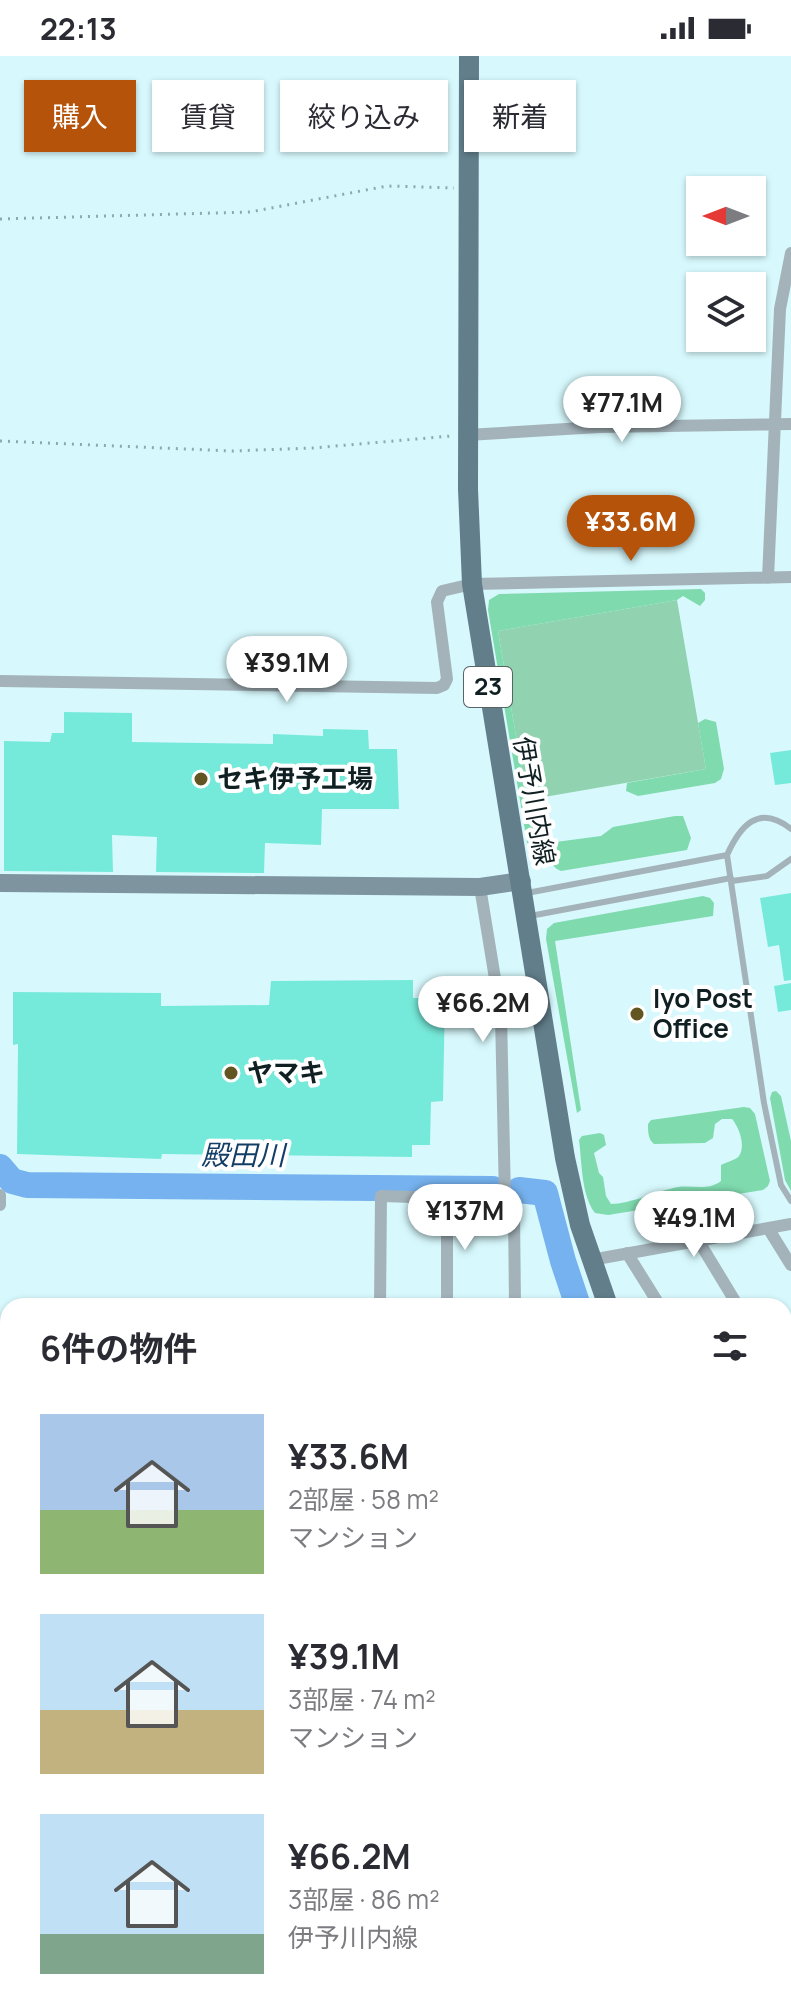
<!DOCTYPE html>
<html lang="ja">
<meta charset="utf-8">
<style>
:root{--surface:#fff;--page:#f2f2f3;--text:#2b2b33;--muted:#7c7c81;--accent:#b45309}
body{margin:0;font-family:Manrope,"Noto Sans JP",sans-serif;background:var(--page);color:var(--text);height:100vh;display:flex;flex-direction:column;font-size:30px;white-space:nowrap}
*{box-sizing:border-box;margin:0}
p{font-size:26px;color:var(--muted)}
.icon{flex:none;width:44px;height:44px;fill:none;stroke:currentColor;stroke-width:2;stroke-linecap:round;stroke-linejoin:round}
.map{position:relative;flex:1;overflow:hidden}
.sheet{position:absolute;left:0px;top:1242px;width:792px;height:712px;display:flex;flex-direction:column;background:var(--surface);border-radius:24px 24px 0 0;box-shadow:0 2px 6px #0004}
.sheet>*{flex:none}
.top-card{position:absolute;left:24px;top:24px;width:744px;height:72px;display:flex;gap:16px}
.needle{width:52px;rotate:270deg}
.controls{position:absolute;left:686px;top:120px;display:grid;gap:16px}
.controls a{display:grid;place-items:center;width:80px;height:80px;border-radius:0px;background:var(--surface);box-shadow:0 2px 6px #0004;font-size:40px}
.price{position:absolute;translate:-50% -68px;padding:0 18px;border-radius:28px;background:#fff;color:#222;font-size:26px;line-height:52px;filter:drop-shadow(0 2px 4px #0008)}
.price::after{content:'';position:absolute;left:50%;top:48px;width:24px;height:18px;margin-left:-12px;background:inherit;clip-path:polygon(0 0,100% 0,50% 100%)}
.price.active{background:var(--accent);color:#fff}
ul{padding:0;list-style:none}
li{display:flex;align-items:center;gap:24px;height:200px;padding:0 40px}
li span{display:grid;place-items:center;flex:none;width:224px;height:160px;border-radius:0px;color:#555}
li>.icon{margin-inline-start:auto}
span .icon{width:96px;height:96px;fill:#fffc;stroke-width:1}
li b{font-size:34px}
h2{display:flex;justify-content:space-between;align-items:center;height:96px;padding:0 40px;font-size:34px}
.pill{padding:0 28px;border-radius:0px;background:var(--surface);box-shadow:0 2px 6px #0004;font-size:28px;line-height:72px}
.pill.active{background:var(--accent);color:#fff}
.status{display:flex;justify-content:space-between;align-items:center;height:56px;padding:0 40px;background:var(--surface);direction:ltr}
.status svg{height:22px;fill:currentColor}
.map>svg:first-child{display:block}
.green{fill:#91d3b1}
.forest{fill:#7fdaae}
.water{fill:#76b2ef;stroke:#5786b2;stroke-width:2}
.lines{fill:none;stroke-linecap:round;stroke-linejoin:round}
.river{stroke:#76b2ef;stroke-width:26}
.building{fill:#76eada}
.path{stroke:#8da9ac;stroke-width:3;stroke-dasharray:2 6;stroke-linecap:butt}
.lane{stroke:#a4b3ba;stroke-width:6}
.street{stroke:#a4b3ba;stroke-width:12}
.secondary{stroke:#7e949f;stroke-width:18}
.primary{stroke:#627e8b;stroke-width:20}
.poi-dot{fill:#625522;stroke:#fff;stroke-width:3}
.labels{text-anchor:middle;stroke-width:8;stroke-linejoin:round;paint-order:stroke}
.shield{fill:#fff;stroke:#586364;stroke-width:2}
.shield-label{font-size:24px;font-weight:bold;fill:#102022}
.poi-label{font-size:26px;font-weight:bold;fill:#102022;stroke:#fff;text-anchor:start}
.street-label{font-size:26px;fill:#102022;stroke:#fff}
.water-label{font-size:28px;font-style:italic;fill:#133e65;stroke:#fff}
</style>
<div class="status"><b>22:13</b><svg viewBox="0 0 49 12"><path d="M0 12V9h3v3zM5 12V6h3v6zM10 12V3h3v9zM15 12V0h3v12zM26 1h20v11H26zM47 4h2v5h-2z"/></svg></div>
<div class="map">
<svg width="791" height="1954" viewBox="0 0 791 1954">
<rect width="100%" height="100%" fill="#d7f9fd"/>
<!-- green -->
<path class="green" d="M677,544L706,713L527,744L498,575Z"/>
<!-- forest -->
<path class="forest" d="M701,533L705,537V544L700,550L683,540L677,544L498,575L527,744L540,742L548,787L601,780L613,771L675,760H683L691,782L687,794L561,815C553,812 553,807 546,803C536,797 531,797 527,786L488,554L489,544L499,538Z
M705,663L716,666L724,713L721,723L715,727L638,740L626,735L627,727L706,713L698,667Z
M703,840L710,842L714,847L713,860L555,885L581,1054L577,1057L546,883L547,873L554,867Z
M776,1035L781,1040L791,1085V1135L785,1124L770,1042L772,1036Z
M744,1051L750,1052L755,1058L770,1125L768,1130L763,1134L608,1159L595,1157C581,1139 582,1106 579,1084L582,1080L600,1077L604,1079L606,1089L594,1097L599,1117L603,1121L606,1140L611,1148C630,1148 657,1135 678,1131C693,1129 708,1135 721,1125V1109C726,1106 736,1104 739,1100C746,1090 739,1071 732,1063H722L715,1068L713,1082L705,1087L654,1088C648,1083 648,1076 648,1068L651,1064Z"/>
<!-- water -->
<path class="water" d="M784,1757L791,1788V1954H785L783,1946Z"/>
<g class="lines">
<!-- river -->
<path class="river" d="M0,1111L12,1125L27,1129L493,1133
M519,1134L545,1137L563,1205L578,1250
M0,1362H8
M784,1490L791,1481"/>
</g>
<!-- building -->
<path class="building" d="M64,656L132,657V686L273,688V678L323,680V673L368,674L369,693H397L399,753H322L321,789L265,787L264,817L156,816L157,781L112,779L113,816L4,815V685L50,686L52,677H64Z
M791,694V727L775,729L770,697Z
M791,837V924L784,925L779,889L768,891L760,842Z
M413,924V942H445L443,1045L431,1046L430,1089H412V1101L162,1098L161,1103L17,1098L18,988L13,989V936L161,937V950L269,949L271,925Z
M791,927V954L778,956L774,930Z"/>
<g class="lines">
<!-- path -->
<path class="path" d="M0,163L250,156L387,130L454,132
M0,385L232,395L313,392L451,380
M0,1335H8
M0,1389H8
M697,1946L698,1954"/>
<!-- lane -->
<path class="lane" d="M791,773C759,747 740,770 727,799L764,1047L781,1129L791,1145
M732,825L767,820L791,803
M527,837L727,799
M530,860L731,822"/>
<!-- street -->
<path class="street" d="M467,379L599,371L791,368
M768,522L780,253L791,197
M0,625L437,632L444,629L447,623L437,546L442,535L472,528L791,521
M480,831L501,959L505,1142
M0,1139V1149
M768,1172L791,1209
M698,1184L738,1250
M627,1197L660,1250
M591,1204L791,1168
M380,1250L381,1140L510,1144L514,1154L515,1250
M447,1250V1142
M784,1325L791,1336
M784,1392L791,1384
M0,1615H8
M0,1662H8
M0,1804H8
M287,1946L288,1954
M567,1946V1954"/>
<!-- secondary -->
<path class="secondary" d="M0,827L480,831L522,825
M786,1670L791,1671"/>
<!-- primary -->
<path class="primary" d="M469,0L468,433L472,528L565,1102L580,1169L608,1250
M784,1589L791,1612"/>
</g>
<!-- markers -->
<g class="poi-dot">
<circle cx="201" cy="723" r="8"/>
<circle cx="637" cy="958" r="8"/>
<circle cx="231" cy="1017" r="8"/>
</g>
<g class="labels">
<!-- shield labels -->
<rect class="shield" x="464" y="611" width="48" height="40" rx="6"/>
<g class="shield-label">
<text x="488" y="639">23</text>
</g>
<!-- poi labels -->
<g class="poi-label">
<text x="217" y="732">セキ伊予工場</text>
<text x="653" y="952">Iyo Post<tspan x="653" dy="30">Office</tspan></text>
<text x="247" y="1026">ヤマキ</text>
</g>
<!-- street labels -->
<g class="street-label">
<text transform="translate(534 745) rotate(80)" y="9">伊予川内線</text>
</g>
<!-- water labels -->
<g class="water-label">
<text x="243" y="1109">殿田川</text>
</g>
</g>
</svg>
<div class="controls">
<a><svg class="needle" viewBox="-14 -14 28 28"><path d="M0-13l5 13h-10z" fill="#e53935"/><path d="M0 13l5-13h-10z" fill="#7c7c81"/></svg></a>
<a><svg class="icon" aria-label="layers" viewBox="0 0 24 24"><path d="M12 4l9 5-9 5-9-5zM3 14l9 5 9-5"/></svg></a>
</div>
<b class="price" style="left:622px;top:388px">¥77.1M</b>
<b class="price active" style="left:631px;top:507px">¥33.6M</b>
<b class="price" style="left:287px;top:648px">¥39.1M</b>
<b class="price" style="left:483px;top:988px">¥66.2M</b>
<b class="price" style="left:465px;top:1196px">¥137M</b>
<b class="price" style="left:694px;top:1203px">¥49.1M</b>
<div class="top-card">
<a class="pill active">購入</a>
<a class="pill">賃貸</a>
<a class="pill">絞り込み</a>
<a class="pill">新着</a>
</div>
<section class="sheet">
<h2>6件の物件<svg class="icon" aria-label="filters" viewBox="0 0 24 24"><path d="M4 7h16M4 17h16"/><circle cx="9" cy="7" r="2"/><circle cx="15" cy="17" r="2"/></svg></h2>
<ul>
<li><span style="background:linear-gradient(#a9c7e8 60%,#8fb573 0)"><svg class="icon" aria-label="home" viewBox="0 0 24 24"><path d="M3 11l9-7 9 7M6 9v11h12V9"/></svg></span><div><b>¥33.6M</b><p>2部屋 · 58 m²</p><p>マンション</p></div></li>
<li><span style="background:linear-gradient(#bfe0f5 60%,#c2b280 0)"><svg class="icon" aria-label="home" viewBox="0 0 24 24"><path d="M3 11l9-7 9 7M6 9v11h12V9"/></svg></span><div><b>¥39.1M</b><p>3部屋 · 74 m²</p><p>マンション</p></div></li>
<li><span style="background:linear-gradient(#bfe0f5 75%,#7fa58c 0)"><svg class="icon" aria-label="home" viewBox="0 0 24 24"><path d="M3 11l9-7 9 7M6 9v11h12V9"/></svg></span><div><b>¥66.2M</b><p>3部屋 · 86 m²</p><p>伊予川内線</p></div></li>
</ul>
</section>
</div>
